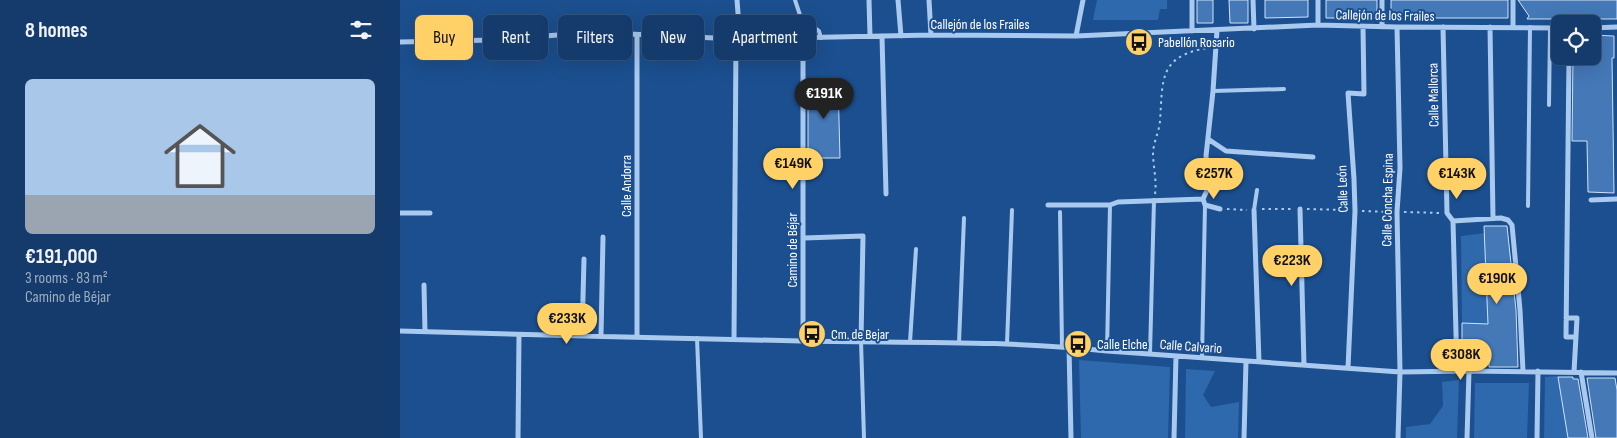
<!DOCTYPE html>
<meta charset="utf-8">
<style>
:root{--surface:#143b6b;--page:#1d4271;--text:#f1f3f6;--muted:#9dadc1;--line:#33557e;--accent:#ffd166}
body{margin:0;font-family:"Sofia Sans Condensed",sans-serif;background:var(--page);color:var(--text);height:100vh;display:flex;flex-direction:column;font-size:19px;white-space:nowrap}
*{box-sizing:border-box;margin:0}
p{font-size:16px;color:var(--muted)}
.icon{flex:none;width:28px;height:28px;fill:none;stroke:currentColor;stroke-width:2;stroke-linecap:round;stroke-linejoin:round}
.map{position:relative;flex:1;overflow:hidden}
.side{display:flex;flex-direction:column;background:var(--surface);width:400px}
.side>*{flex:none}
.guide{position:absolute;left:15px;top:15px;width:475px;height:45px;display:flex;gap:10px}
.fabs{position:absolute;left:1151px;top:15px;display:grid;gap:10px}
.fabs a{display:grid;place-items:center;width:50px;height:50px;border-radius:8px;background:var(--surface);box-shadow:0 5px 20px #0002,0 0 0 1px var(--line);font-size:25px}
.price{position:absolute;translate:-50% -42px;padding:0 11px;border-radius:18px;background:var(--accent);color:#111;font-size:16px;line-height:32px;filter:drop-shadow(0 1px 2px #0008)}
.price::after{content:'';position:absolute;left:50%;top:30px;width:15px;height:11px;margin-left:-8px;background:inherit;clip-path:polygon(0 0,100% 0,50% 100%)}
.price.active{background:#222;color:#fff}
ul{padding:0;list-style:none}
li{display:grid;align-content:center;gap:10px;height:265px;padding:0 25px}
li+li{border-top:1px solid var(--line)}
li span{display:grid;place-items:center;height:155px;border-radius:8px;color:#555}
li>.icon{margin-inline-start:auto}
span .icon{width:90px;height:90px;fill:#fffc;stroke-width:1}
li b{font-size:21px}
h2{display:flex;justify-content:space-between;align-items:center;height:60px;padding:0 25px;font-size:21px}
.chip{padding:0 18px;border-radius:8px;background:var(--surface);box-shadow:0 5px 20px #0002,0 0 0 1px var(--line);font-size:18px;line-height:45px}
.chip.active{background:var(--accent);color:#111}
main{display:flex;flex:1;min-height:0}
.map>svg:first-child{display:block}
.green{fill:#2e69ad}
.building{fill:#4478b7;stroke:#cfe3fa}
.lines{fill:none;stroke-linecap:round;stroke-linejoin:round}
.path{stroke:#a9c9ee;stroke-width:2;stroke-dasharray:2.5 4;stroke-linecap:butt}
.service{stroke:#a9c9ee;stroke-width:4}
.minor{stroke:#a9c9ee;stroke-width:5}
.labels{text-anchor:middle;stroke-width:4;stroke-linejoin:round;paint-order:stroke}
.street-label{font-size:14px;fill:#fff;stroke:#1b4f8f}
.poi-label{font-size:14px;fill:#fff;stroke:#1b4f8f;text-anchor:start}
</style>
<main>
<section class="side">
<h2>8 homes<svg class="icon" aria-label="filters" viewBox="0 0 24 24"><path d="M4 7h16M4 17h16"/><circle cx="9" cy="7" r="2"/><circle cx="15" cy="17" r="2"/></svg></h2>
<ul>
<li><span style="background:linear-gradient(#a9c7e8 75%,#9aa5b1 0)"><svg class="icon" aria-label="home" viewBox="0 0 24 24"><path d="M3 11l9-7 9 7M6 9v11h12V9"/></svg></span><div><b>€191,000</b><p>3 rooms · 83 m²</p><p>Camino de Béjar</p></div></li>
</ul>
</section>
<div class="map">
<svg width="1217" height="438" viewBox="0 0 1217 438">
<rect width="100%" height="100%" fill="#1b4f8f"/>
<!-- green -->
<path class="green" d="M697,0H767V9H760L758,20H693Z
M1085,233L1088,324L1062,323L1061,236Z
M679,360L770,367L768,438H681Z
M786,369L815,371L803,395L811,407L839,402L838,438H785Z
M1158,376L1168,438H1144L1145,377Z
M1059,380L1057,438H1006V427L1030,424L1043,406L1042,382Z
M1075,383H1129L1127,438H1074Z"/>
<!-- building -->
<path class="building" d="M797,0H813V23H797Z
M829,0H848V23H830Z
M865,0H908V17L865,18Z
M926,0H977V18H926Z
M991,0H1108V18H991Z
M1118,0H1217V19H1127L1129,16Z
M1192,35L1214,36V58H1212L1214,193L1188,192L1187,141H1172L1173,56H1192Z
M408,82H438L440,158H408Z
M1084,226H1107L1116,310L1118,367H1089V349H1062V323L1088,324Z
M1158,377H1173V379H1178L1188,438H1168Z
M1187,378H1215L1217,390V438H1196Z"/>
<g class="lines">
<!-- path -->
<path class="path" d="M755,194C757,180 753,166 753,152C754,141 759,132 760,121C763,80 758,56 808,48
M827,209L847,210
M862,209H892
M907,209L947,210
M962,211L990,212
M1004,212L1040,213"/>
<!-- service -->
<path class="service" d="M395,0L401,18
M389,38C389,30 394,20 402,18L419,31L421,38
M813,91L884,89
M1149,105L1150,28
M1128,206L1130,27
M854,210L857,190
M660,212L662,347
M297,338L301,438
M461,341L464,438
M510,342L516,249
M559,343L564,218
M607,344L612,210
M707,351L710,205
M750,354L754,200
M802,358L805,205"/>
<!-- minor -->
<path class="minor" d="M337,0L340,39
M469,0L470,36
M498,0L501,36
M529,0L531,35
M792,0V31
M853,0L854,29
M918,0V25
M1113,0V27
M982,27V0
M997,27L1000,168L997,212L1000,372L998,438
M1043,27L1047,213L1053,221L1057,371
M1090,27L1093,218
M1192,28L1217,27
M482,36L486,194
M676,36L683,0
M403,38V341
M0,42L94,40L170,34L208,33L336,39L531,35L676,36L918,25L997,27L1160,28
M1169,56L1166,337H1176
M808,139L826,151L913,157
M803,199L805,205L820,209
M1191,200L1217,199
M648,205H710L718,202L803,199L809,186L806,156L813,91L817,30
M900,209L904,365
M854,210L859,362
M0,213H30
M1053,221L1101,218L1108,220L1112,225L1120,310L1123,371
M404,238L463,236L461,341
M24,285L25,332
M1166,318H1177L1174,372
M0,331C134,335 267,338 401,341C503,343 606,340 707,351L1000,372L1069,371L1217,373
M182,336L184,259
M201,336L203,237
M237,336V35
M334,339L336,39
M669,347L671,438
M948,368L955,211L954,179L948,93L964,94L963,27
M1181,372L1192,438
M118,438L119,335
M774,438L776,356
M844,438L846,361
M1067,438L1069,371
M1137,438L1138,371"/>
</g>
<!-- icons -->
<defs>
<g id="bus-disc" transform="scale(1.4375)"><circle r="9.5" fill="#ffd166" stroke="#1b4f8f"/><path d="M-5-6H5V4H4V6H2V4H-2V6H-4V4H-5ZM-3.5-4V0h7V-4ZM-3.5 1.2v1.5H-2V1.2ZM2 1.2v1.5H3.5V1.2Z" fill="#111"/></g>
</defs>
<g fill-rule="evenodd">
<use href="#bus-disc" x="739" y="42"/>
<use href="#bus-disc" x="412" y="334"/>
<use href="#bus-disc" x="678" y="344"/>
</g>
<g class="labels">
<!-- street labels -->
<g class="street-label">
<text transform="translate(985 15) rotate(1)" y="5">Callejón de los Frailes</text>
<text x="580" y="29">Callejón de los Frailes</text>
<text transform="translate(1033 95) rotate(-91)" y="5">Calle Mallorca</text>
<text transform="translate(226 186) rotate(-90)" y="5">Calle Andorra</text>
<text transform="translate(942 189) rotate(-92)" y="5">Calle León</text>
<text transform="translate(987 200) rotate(-89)" y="5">Calle Concha Espina</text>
<text transform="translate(392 250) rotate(-90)" y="5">Camino de Béjar</text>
<text transform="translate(791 346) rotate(4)" y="5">Calle Calvario</text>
</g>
<!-- poi labels -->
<g class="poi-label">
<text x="758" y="47">Pabellón Rosario</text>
<text x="431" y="339">Cm. de Bejar</text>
<text x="697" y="349">Calle Elche</text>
</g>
</g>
</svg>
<div class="fabs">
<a><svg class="icon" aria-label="locate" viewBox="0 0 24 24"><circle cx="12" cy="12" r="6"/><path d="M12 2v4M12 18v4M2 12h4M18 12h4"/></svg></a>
</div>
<b class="price active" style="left:424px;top:120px">€191K</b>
<b class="price" style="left:393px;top:190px">€149K</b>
<b class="price" style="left:814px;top:200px">€257K</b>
<b class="price" style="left:1057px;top:200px">€143K</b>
<b class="price" style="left:892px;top:287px">€223K</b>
<b class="price" style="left:1097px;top:305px">€190K</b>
<b class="price" style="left:167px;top:345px">€233K</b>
<b class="price" style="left:1061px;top:381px">€308K</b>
<div class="guide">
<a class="chip active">Buy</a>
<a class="chip">Rent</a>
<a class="chip">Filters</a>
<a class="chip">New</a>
<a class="chip">Apartment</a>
</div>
</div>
</main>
